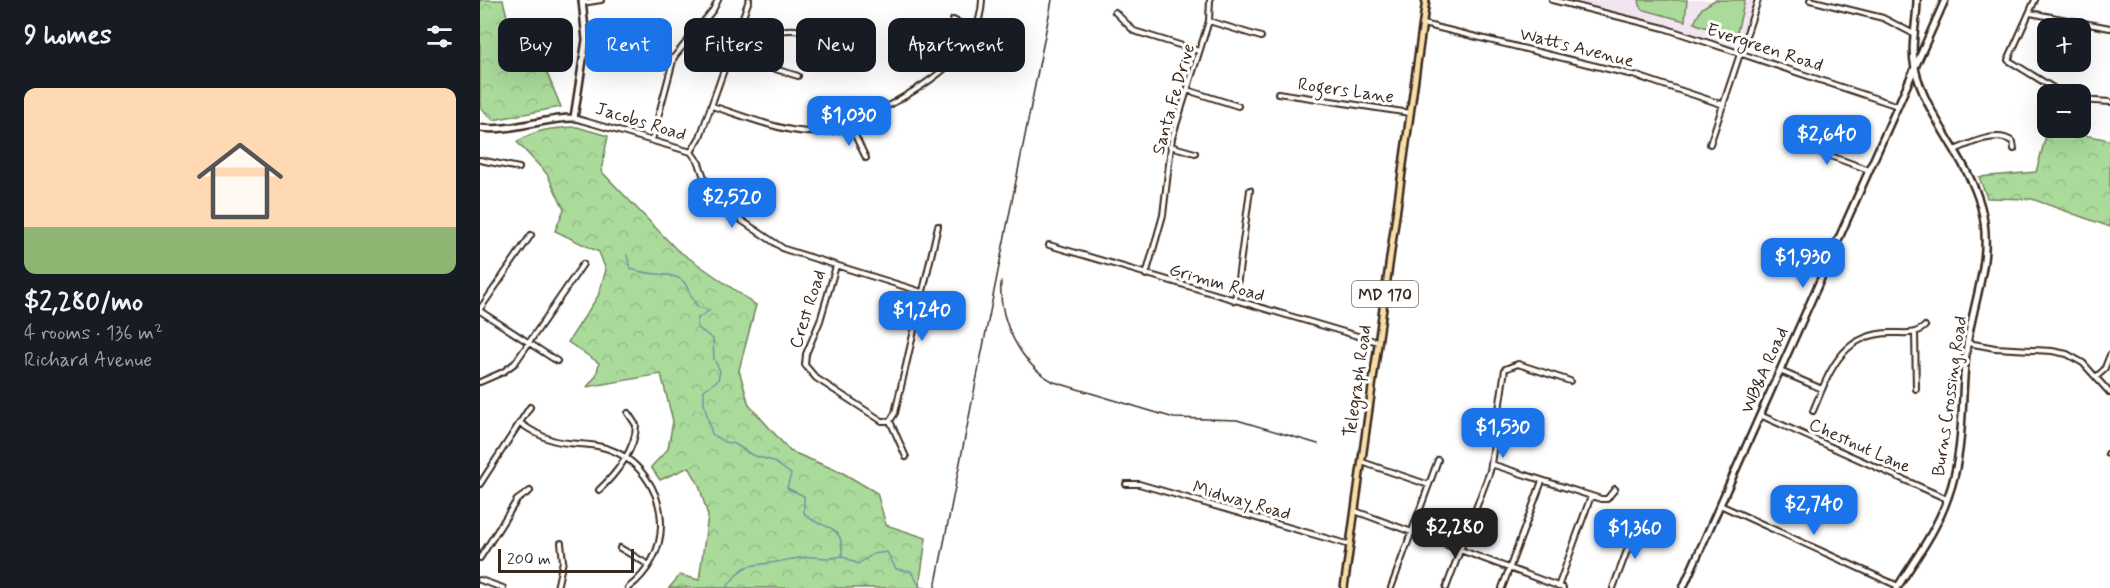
<!DOCTYPE html>
<meta charset="utf-8">
<style>
:root{--surface:#171b24;--page:#20242c;--text:#f1f3f6;--muted:#9ea1a6;--line:#363941;--accent:#1a73e8}
body{margin:0;font-family:Mynerve,sans-serif;background:var(--page);color:var(--text);height:100vh;display:flex;flex-direction:column;font-size:22px;white-space:nowrap}
*{box-sizing:border-box;margin:0}
p{font-size:20px;color:var(--muted)}
.icon{flex:none;width:33px;height:33px;fill:none;stroke:currentColor;stroke-width:2;stroke-linecap:round;stroke-linejoin:round}
.map{position:relative;flex:1;overflow:hidden}
.drawer{display:flex;flex-direction:column;background:var(--surface);width:480px}
.drawer>*{flex:none}
.guide{position:absolute;left:18px;top:18px;width:570px;height:54px;display:flex;gap:12px}
.fabs{position:absolute;left:1557px;top:18px;display:grid;gap:12px}
.fabs a{display:grid;place-items:center;width:54px;height:54px;border-radius:12px;background:var(--surface);box-shadow:0 6px 24px #0002;font-size:30px}
.scale{position:absolute;left:18px;bottom:15px;width:136px;box-sizing:border-box;padding-left:6px;border:3px solid #3b2a1e;border-top:0;font-size:16px;line-height:21px;white-space:nowrap;color:#3b2a1e;-webkit-text-stroke:4px #fff;paint-order:stroke}
.price{position:absolute;translate:-50% -51px;padding:0 14px;border-radius:12px;background:var(--accent);color:#fff;font-size:20px;line-height:39px;filter:drop-shadow(0 2px 3px #0008)}
.price::after{content:'';position:absolute;left:50%;top:36px;width:18px;height:14px;margin-left:-9px;background:inherit;clip-path:polygon(0 0,100% 0,50% 100%)}
.price.current{background:#222;color:#fff}
ul{padding:0;list-style:none}
li{display:grid;align-content:center;gap:12px;height:318px;padding:0 24px}
li+li{border-top:2px solid var(--line)}
li span{display:grid;place-items:center;height:186px;border-radius:12px;color:#555}
li>.icon{margin-inline-start:auto}
span .icon{width:108px;height:108px;fill:#fffc;stroke-width:1}
li b{font-size:26px}
h2{display:flex;justify-content:space-between;align-items:center;height:72px;padding:0 24px;font-size:26px}
.chip{padding:0 21px;border-radius:12px;background:var(--surface);box-shadow:0 6px 24px #0002;font-size:21px;line-height:54px}
.chip.current{background:var(--accent);color:#fff}
main{display:flex;flex:1;min-height:0}
.map>svg:first-child{display:block}
.built{fill:#f2e5f0}
.forest{fill:url(#forest-crowns);stroke:#72825c;stroke-width:1.5}
.pitch{fill:#aadb9b;stroke:#72825c;stroke-width:1.5}
.lines{fill:none;stroke-linecap:round;stroke-linejoin:round}
.stream{stroke:#7690a4;stroke-width:1.5}
.street-casing{stroke:#3b2a1e;stroke-width:8}
.secondary-casing{stroke:#3b2a1e;stroke-width:10}
.primary-casing{stroke:#3b2a1e;stroke-width:10}
.street{stroke:#fff;stroke-width:4}
.secondary{stroke:#fff;stroke-width:5}
.primary{stroke:#f8deab;stroke-width:5}
.rail{stroke:#3b2a1e;stroke-width:1.5}
.labels{text-anchor:middle;stroke-width:6;stroke-linejoin:round;paint-order:stroke}
.shield{fill:#fff;stroke:#766a62;stroke-width:1.5}
.shield-label{font-size:16px;font-weight:bold;fill:#3b2a1e}
.street-label{font-size:18px;fill:#3b2a1e;stroke:#fff}
</style>
<main>
<section class="drawer">
<h2>9 homes<svg class="icon" aria-label="filters" viewBox="0 0 24 24"><path d="M4 7h16M4 17h16"/><circle cx="9" cy="7" r="2"/><circle cx="15" cy="17" r="2"/></svg></h2>
<ul>
<li><span style="background:linear-gradient(#ffd9b3 75%,#8fb573 0)"><svg class="icon" aria-label="home" viewBox="0 0 24 24"><path d="M3 11l9-7 9 7M6 9v11h12V9"/></svg></span><div><b>$2,280/mo</b><p>4 rooms · 136 m²</p><p>Richard Avenue</p></div></li>
</ul>
</section>
<div class="map">
<svg width="1630" height="588" viewBox="0 0 1630 588">
<defs>
<pattern id="forest-crowns" width="20" height="18" patternUnits="userSpaceOnUse" patternTransform="scale(1.5)"><rect width="20" height="18" fill="#aadb9b"/><path d="M2 6a3 3 0 1 1 6 0M12 15a3 3 0 1 1 6 0" fill="none" stroke="#93bc85"/></pattern>
</defs>
<rect width="100%" height="100%" fill="#fff"/>
<filter id="ink" filterUnits="userSpaceOnUse"><feTurbulence type="fractalNoise" baseFrequency=".0167" numOctaves="2"/><feDisplacementMap in="SourceGraphic" scale="12" xChannelSelector="R" yChannelSelector="G"/><feConvolveMatrix kernelMatrix="1 2 1 2 8 2 1 2 1" color-interpolation-filters="sRGB"/></filter>
<g filter="url(#ink)">
<!-- built -->
<path class="built" d="M1088,0H1274L1257,48L1188,25Z"/>
<!-- forest -->
<path class="forest" d="M0,0H23L31,33L65,35L64,66L81,107L13,120L0,107Z
M97,127L128,136L121,171L196,249L276,305L259,370L269,405L310,451L363,473L397,493L406,525L446,538L439,588H189L200,575L219,580L228,516L219,485L209,467L180,480L171,467L188,449L193,421L181,374L107,387L116,376L119,363L88,342L118,296L126,270L119,252L75,231L84,209L67,174L37,142C55,129 75,128 97,127Z
M1568,128L1630,140V227L1552,199L1507,198L1499,177L1556,172Z"/>
<!-- pitch -->
<path class="pitch" d="M1159,0H1207L1205,21L1161,9Z
M1235,0H1265L1256,36L1251,37L1214,23L1222,8Z"/>
<g class="lines">
<!-- stream -->
<path class="stream" d="M147,255L150,268C165,277 195,271 204,282C209,289 211,299 218,307L230,310L218,318L217,327L233,339L234,359L240,371L238,380L224,390V404L232,434L244,442L255,444L272,455L293,461L311,474L307,488L324,496V513C343,534 363,517 362,556
M246,588C268,559 266,568 297,562C308,560 319,557 330,557C343,557 348,560 362,556L378,564L393,554L407,552L416,569L431,571L440,587L446,588"/>
<!-- street casing -->
<g class="street-casing">
<path id="street" d="M1072,0L1184,28L1418,106
M1330,0L1403,18L1434,34
M1555,0L1528,60L1583,94
M102,3L121,0
M635,12L654,31L719,51
M1550,13L1630,28
M473,20L496,30
M729,21L781,37
M943,24L1157,76L1244,105
M249,55L318,76
M264,59C275,31 308,24 333,35
M707,90L758,106
M798,93L930,113
M1600,100L1630,102
M232,106C277,120 324,143 371,127C420,97 500,66 502,0
M94,118L211,152L219,163L228,189L237,204L304,249L442,292
M371,127L386,158
M172,140L194,57L233,10L238,0
M1312,142L1389,170
M1230,144L1278,0
M690,146L715,153
M1475,150C1491,143 1517,130 1533,142L1534,149
M211,152L220,137L269,0
M0,160L39,168
M569,245L898,342
M356,266L340,321L326,354L325,365L336,378L402,421H410
M666,275L683,215L692,138L729,21L730,0
M755,301L770,190
M0,309L51,235
M0,311L77,361
M1435,333L1436,389
M1488,343L1515,348L1572,351L1587,354L1603,363L1630,393
M1300,371L1342,389
M1616,377L1624,370L1630,355
M0,382L23,372L35,363L103,264
M1333,411C1350,370 1362,332 1414,333C1426,333 1436,335 1445,326
M1280,415L1467,499
M40,423C50,430 60,436 72,440C88,445 106,443 122,447C157,456 181,489 181,525C181,550 168,573 148,588
M1628,454L1630,455
M426,457L410,421L415,413L458,226
M882,462L949,485
M1011,464L1121,499H1127L1135,489
M0,484L50,407
M646,484H659L870,545
M119,490C136,474 156,449 156,425L148,413
M1240,505L1418,586
M875,511L1083,588
M140,548L169,565
M0,558L37,500L50,491
M0,580L23,588
M1078,587L1111,496
M77,588L83,561L81,543
M911,588L958,460
M966,588L1010,471L1025,369L1038,364L1090,381
M1022,588L1062,481
M1133,588L1157,524"/>
</g>
<!-- secondary casing -->
<g class="secondary-casing">
<path id="secondary" d="M0,128C32,132 62,118 94,118L106,40L102,0
M1203,588L1465,0
M1417,588C1435,559 1457,530 1468,497C1486,448 1480,396 1487,345C1494,298 1514,255 1501,207C1488,158 1445,116 1435,68C1430,46 1437,22 1437,0"/>
</g>
<!-- primary casing -->
<g class="primary-casing">
<path id="primary" d="M864,588L946,0"/>
</g>
<!-- street -->
<use href="#street" class="street"/>
<!-- secondary -->
<use href="#secondary" class="secondary"/>
<!-- primary -->
<use href="#primary" class="primary"/>
<!-- rail -->
<path class="rail" d="M521,282C518,320 541,365 574,382L694,418L757,420L838,444
M455,588L572,0"/>
</g>
</g>
<g class="labels">
<!-- shield labels -->
<rect class="shield" x="872" y="281" width="66" height="26" rx="4.5"/>
<g class="shield-label">
<text x="905" y="300">MD 170</text>
</g>
<!-- street labels -->
<g class="street-label">
<text transform="translate(1097 47) rotate(14)" y="6">Watts Avenue</text>
<text transform="translate(1285 47) rotate(18)" y="6">Evergreen Road</text>
<text transform="translate(866 90) rotate(8)" y="6">Rogers Lane</text>
<text transform="translate(693 99) rotate(-74)" y="6">Santa Fe Drive</text>
<text transform="translate(161 121) rotate(17)" y="6">Jacobs Road</text>
<text transform="translate(737 282) rotate(16)" y="6">Grimm Road</text>
<text transform="translate(327 309) rotate(-72)" y="6">Crest Road</text>
<text transform="translate(1284 370) rotate(-66)" y="6">WB&amp;A Road</text>
<text transform="translate(877 381) rotate(-82)" y="6">Telegraph Road</text>
<text transform="translate(1469 396) rotate(-82)" y="6">Burns Crossing Road</text>
<text transform="translate(1380 445) rotate(24)" y="6">Chestnut Lane</text>
<text transform="translate(762 500) rotate(16)" y="6">Midway Road</text>
</g>
</g>
</svg>
<div class="fabs">
<a>+</a>
<a>−</a>
</div>
<div class="scale">200 m</div>
<b class="price" style="left:369px;top:147px">$1,030</b>
<b class="price" style="left:1347px;top:166px">$2,640</b>
<b class="price" style="left:252px;top:229px">$2,520</b>
<b class="price" style="left:1323px;top:289px">$1,930</b>
<b class="price" style="left:442px;top:342px">$1,240</b>
<b class="price" style="left:1023px;top:459px">$1,530</b>
<b class="price" style="left:1334px;top:536px">$2,740</b>
<b class="price current" style="left:975px;top:559px">$2,280</b>
<b class="price" style="left:1155px;top:560px">$1,360</b>
<div class="guide">
<a class="chip">Buy</a>
<a class="chip current">Rent</a>
<a class="chip">Filters</a>
<a class="chip">New</a>
<a class="chip">Apartment</a>
</div>
</div>
</main>
